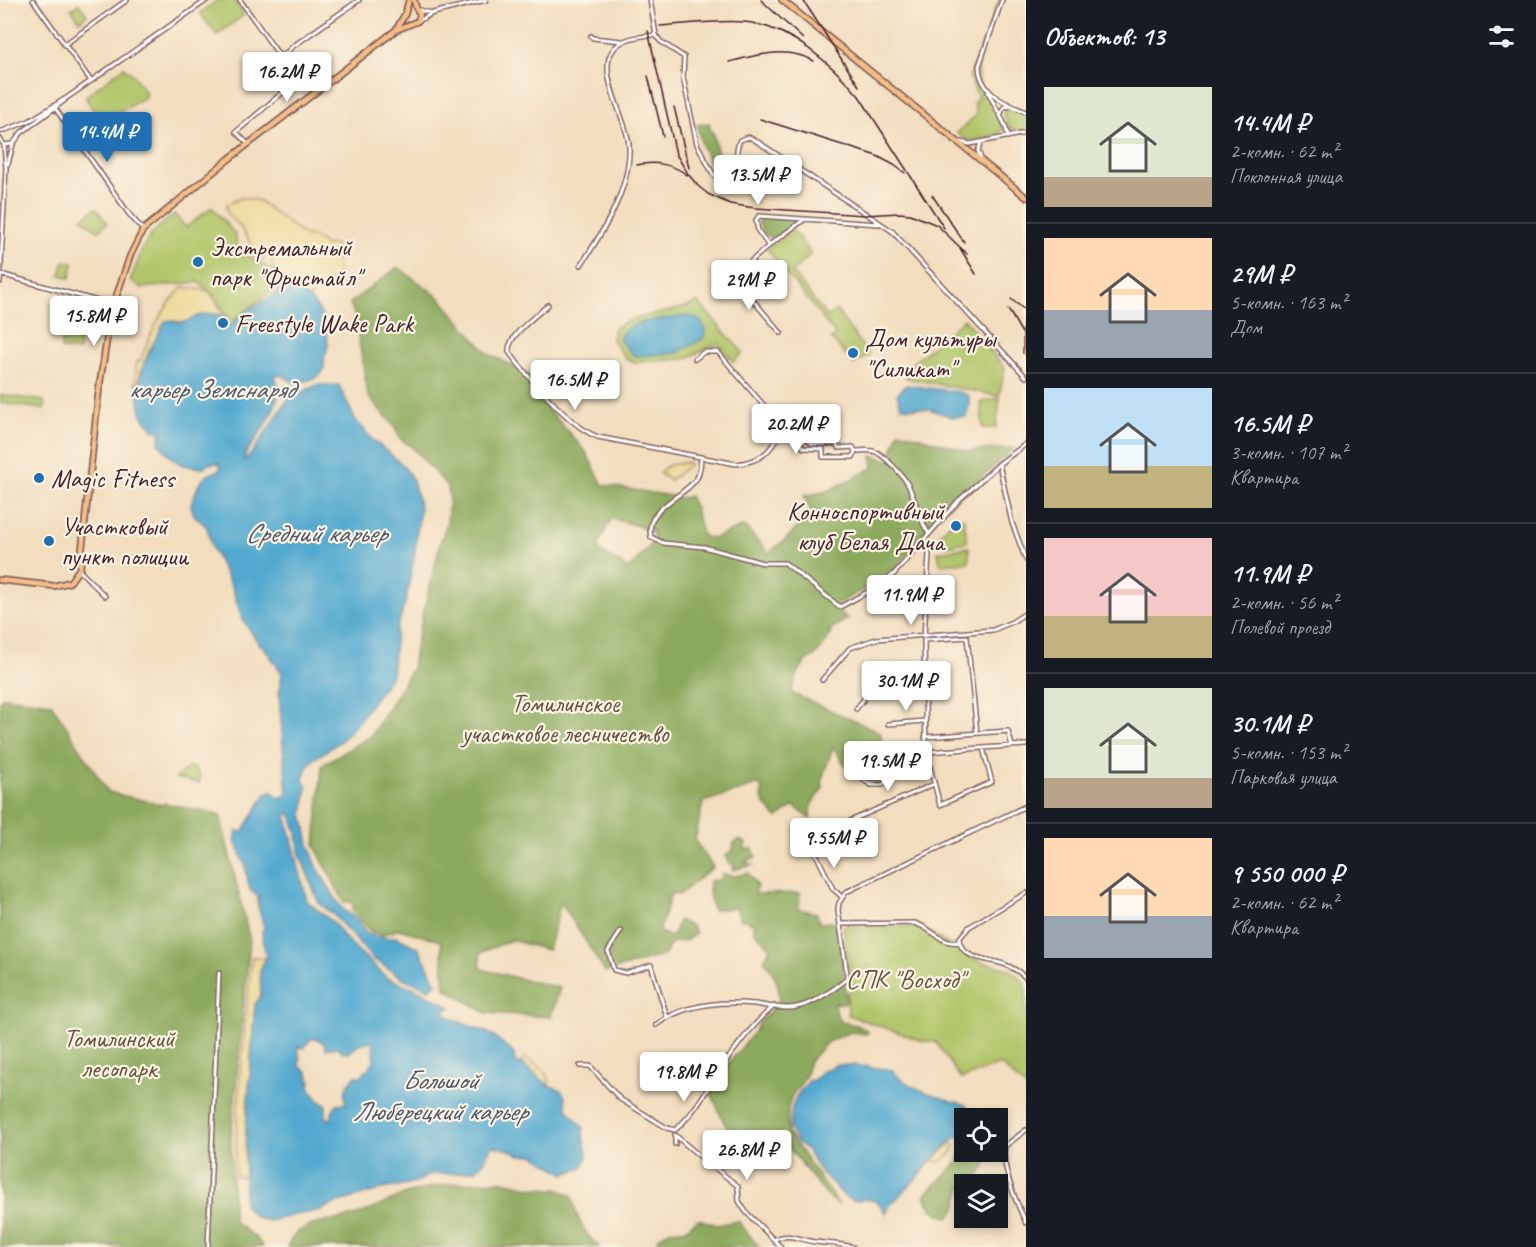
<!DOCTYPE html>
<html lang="ru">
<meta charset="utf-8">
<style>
:root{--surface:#171b24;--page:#20242c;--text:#f1f3f6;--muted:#9ea1a6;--line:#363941;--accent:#1f6fb2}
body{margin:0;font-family:Caveat,sans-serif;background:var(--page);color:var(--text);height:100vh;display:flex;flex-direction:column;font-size:22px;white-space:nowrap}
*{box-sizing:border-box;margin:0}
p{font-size:20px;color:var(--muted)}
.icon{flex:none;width:33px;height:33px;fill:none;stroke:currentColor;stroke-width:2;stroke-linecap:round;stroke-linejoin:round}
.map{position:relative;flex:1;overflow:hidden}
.sheet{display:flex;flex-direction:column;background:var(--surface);width:510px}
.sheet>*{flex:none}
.tools{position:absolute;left:954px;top:1108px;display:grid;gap:12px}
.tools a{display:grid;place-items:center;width:54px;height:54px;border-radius:0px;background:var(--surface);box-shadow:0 3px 9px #0003;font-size:30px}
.price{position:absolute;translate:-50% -51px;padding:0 14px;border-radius:6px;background:#fff;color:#222;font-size:20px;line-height:39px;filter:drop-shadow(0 2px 3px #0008)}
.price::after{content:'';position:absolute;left:50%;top:36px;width:18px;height:14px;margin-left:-9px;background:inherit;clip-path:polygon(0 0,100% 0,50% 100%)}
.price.current{background:var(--accent);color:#fff}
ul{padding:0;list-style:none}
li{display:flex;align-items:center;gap:18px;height:150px;padding:0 18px}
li+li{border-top:2px solid var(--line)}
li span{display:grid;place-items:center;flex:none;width:168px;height:120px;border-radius:0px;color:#555}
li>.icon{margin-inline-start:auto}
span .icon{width:72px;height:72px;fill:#fffc;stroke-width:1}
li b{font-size:26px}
h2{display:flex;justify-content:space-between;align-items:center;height:72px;padding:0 18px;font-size:26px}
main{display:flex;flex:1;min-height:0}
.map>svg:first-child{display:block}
.green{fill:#b0c569;stroke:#7d724a;stroke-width:1.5}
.forest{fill:#8caa5d;stroke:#6b6444;stroke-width:1.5;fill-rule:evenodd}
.sand{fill:#eeda9e;stroke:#9c7c64;stroke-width:1.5}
.water{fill:#53a9cf;stroke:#4e647d;stroke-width:1.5;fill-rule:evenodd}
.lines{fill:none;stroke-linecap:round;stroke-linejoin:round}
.minor-casing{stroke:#85625e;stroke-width:6}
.major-casing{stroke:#85625e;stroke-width:8}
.minor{stroke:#fff;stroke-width:3}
.major{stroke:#f6be87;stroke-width:4.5}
.rail{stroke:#4a1f2b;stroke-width:1.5}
.major-bridge-casing{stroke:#85625e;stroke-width:8;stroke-linecap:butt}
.major-bridge{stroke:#f6be87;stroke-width:4.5}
.poi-dot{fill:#1f6fb2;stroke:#fcf5e5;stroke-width:2}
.labels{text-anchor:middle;stroke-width:4.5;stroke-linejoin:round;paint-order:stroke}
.poi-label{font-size:26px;fill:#4a1f2b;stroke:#fcf5e5;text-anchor:start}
.park-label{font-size:26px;fill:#69513e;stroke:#fcf5e5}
.water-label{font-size:27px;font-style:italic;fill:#4e566d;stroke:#fcf5e5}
</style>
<main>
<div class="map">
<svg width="1026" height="1247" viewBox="0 0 1026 1247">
<rect width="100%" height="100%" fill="#fcf5e5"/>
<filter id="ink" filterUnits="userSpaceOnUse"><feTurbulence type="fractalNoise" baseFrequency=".0167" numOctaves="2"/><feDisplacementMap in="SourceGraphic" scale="12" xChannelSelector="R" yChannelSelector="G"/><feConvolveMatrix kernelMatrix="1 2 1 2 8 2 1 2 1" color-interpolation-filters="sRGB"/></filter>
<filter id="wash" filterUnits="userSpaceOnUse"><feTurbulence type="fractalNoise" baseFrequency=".008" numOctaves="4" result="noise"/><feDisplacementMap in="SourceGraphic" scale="24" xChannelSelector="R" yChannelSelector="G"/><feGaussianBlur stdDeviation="1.35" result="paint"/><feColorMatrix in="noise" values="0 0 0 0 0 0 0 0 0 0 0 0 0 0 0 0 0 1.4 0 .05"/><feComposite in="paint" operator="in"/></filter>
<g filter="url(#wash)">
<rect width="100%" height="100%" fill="#f2ddbe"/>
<!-- green -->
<path class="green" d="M218,0H234L244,15L217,35L200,13Z
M999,0H1001C992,23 970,61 980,84C986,98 995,112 1002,126V131L998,135L968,141L957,133L976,115L974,103L978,97L969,77Z
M79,4L87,15L80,21L71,9Z
M124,67L134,76L146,93L145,97L102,123L85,97Z
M1010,107L1026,114V130C1011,133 1008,127 1003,113L1006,109Z
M212,207L235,234L239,250L277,274V287L231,322L214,295L198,282L142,288L130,281L143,247L152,233L174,214L186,227Z
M96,208L107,223L98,231L82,218Z
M793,230L811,254L792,272L827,317L836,310L869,355L854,364L831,339L836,335L767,249Z
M64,261L73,263L70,278L60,275Z
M698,302L743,353L733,362L718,343L685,359L636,362L626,359L612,340L614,328C640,312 671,315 698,302Z
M964,319L1005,368L999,396L906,378L907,368Z
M63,331L80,332L79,351L61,349Z
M1,395L44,401L45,407L43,409L0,403Z
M1000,398L996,428H983L981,402Z
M956,517L964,518L967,542L945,546L939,535Z
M969,547V562L940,564L938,552Z
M189,767L194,768L200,776L199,783L176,778Z
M845,925L921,927L947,944L957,947L973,959L1011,970L1026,984V1088L1000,1064L961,1079L936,1042L923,1041L848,1015L847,993L852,989L843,927Z"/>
<!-- forest -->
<path class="forest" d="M709,123L711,132H713L722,174C705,163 701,144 697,125Z
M761,218L793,219L795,224L774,239C766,237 761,229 758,222Z
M398,267L440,298L487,353L525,372L542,390L540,400L586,452L603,485L683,498L689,496L695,508L703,537L715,538L744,526L769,553L786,539L812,513L804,496L828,491L873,468L872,455L889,461L899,431L967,451L1015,448L938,516L893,572L833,607L848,619L829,630L831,633C826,643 818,657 806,660L797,675L791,693L880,732L885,760L879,784C869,782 859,778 853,768H847L833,747L822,779L823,788L812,803L810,819L794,806L777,818C769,809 759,801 762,787L757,785L703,802L695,841L713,867L679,895L671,893L659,932L672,937L679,920L691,926L696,933L687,940L671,943L665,955L605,972L561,902L548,950L511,940L480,953L481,969L560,988L551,1017L486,1013L445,988L441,941L399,929L383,935L370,931L352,910L354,906L351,902H344L315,846L322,765L371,736L412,669L415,648L441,540L447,523L449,498L447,486L411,446L400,439L395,427L368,396L355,317L350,303ZM611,519C617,519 645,528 652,531L654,541L631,567L625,568C618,559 607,558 599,550V543Z
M4,697L51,703L108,792L163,805L164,803L220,815L250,941L231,1138L233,1221L256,1238L263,1247H0V700Z
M739,840L746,843L744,849H753L756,857L745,862L753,865L732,870L735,866L729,863L725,856L733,850L734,843Z
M748,873L757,885L755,894L800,893L799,909L817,913L818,920L820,923L837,921L845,976L846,1003H835L837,1016L841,1022L856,1025L868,1031L866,1034L850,1032L827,1042L809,1062L805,1078L792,1095L788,1108V1133L839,1205L826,1195L782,1139L768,1136L759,1141L731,1133L724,1123L711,1093C723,1066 734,1058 751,1036C755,1031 758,1025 761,1020C767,1013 778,1008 779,998C780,983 773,972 764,960L771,948L754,931V923L740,919L736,908L713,910L709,894V881L720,880L723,874L734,876Z
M964,1146V1152H997L995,1158L988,1160L980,1174L962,1187L956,1208L950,1217C938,1216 926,1207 926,1194L958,1162Z
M503,1181L532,1188L557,1189L572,1196C576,1217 583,1232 599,1247H287C298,1220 326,1224 350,1217C370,1212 387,1201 406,1194C440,1183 468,1182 503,1181Z
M698,1219L717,1225L738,1221L759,1247H654L660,1236L672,1230H684Z"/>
<!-- sand -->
<path class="sand" d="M241,198L258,200L305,236L314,237L326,246L330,244H335L339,277L315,288L310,299L285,281L284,278L278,282L277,273L270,265L274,260L263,254V261L255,263L252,245L239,225L229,216L226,208L227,204Z
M183,287L209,291L224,315C203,312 203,318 187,322C183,323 181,321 178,323C152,334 144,360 137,385L134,384L137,361H140C152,331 160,311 183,287Z
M688,462L689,465L670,480L660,474C666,461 677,466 688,462Z
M252,957L266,958L260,970L261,996L255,1004L246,1128L245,1177L235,1176C236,1103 245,1030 252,957Z
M526,1058L544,1070L550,1081L548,1085L521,1063Z
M952,1142L954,1145L952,1153L940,1162L932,1161Z"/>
<!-- water -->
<path class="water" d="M285,281C305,294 324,307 327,333C328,342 329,347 325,355C323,360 325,364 324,369C321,379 304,381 296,384L280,374L275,377C285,396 267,423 256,439C251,447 245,451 244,460L252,453L289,398L317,385H339L355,419L373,440L402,464L413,480L420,508L414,558L406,600L396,630L392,675L357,723L341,741L314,759L307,767L303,780L307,787L303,813L309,845L317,867L338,903L344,910L356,918L367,934L387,938L396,937L419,948L436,983L429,989L403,978L373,959L334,915L319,903L299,852L297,832L290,813L286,815L307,901L334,923L345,938L387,978L414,988L451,1007L443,1013C455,1021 470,1026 483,1031C494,1034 505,1046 514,1054L515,1062L524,1065L548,1085L561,1090L565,1097L567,1109L584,1128C579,1143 595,1152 581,1168L565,1174L534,1155H520L510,1150L493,1146L490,1149L484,1162L475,1170L457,1173L430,1174L417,1182L383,1189L336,1203L321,1210L268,1221L254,1216L244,1205L246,1128L255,1004L261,996L260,970L266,958L262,932L264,927L258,907V897L250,890L245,865L235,841L237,831L243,832L265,795L271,791L279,798L287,795L279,695L282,673L264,647L259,644L242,619L232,587L212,548L207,527L194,515L191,504L199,484L206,476L221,469L219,463L207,464L204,468C180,466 174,463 159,443L161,432L152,430V426C143,421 140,413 139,402C136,369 151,349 165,321C172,319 177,323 184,322C190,321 193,318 198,316C207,313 215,314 224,315L230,326L243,313L276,294ZM315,1038L324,1043L326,1049L338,1047L343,1052L349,1053C357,1045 363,1041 373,1042L374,1061L362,1076H356C346,1085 343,1090 346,1104H337L333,1109L331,1120L326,1117V1104L318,1100L309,1087L311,1081L309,1080L308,1072L299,1066L300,1061L298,1046L304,1048L310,1040Z
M686,316C699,316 709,326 703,339L677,353L637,356L633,355L619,339C628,317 667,320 686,316Z
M906,385L959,392L969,396V406L966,417H952L929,409L901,407L897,394Z
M836,1065H851L893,1070C900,1086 948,1100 966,1105L972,1115L971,1119H964V1132L951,1141L929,1163L918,1177L890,1205L886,1213L877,1201L864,1199L854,1201L844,1196L818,1168L806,1149L797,1142L790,1129L792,1107L797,1095L809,1081L814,1080L822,1071Z"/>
</g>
<g filter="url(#ink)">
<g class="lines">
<!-- minor casing -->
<g class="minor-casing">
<path id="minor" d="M33,0L91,81
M240,0L281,58L282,71L290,84L288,88L236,132L248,144
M650,0L656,35L660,41L684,57L683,77L697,144L713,174L724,183L730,182C740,169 733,153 740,140L749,137L758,142L892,231L1026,377
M1002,0L979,66C980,93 1004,103 1026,112
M419,10L431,13
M420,20L433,13L486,0
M591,36L593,38L622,41
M64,45L127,0
M281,58L292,47L359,0
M988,92L1005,125L1008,137
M55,108L129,214L143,230
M1000,115L1004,107L1011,106
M0,132L29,121L68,97L207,0
M0,139L4,145L13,144
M960,142L970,144L1026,133
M981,143L978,151L981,159
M8,164L13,144L21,133L65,100
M769,246L758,231L756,220L759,216L879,224
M581,265C603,232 631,188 629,146C628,115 582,55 629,39C638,36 647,36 656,35
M0,274L112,305
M0,282L6,168L4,145
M548,305C536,316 507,336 509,352C527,376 571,428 598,437L736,464C771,460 770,445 790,422L812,444H837L838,448L853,447L855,451C861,451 868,450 873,451C883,453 905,477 909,487C916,502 919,519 929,534
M781,333L733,277L772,243L805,219
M695,359L704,352H718L784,429L804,448L823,449V457H853L855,451
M701,457C701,463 700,470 698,476C687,497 643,507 651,537L663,543L704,547L763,563H785L840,607L880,585L894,574L959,500L999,464L1026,444
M999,464L1012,523L1026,560
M924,540L929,554L924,636
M79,570L105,596
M822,680L850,648L876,639L993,630L1012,622L1026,613
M856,709L875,685L924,677
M888,724L925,721
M977,733L967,637L924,640L926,752L940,805L992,782L983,748
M925,737L1008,731L1012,746
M862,779L871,785H882L926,752L1026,745
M850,821L934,784
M814,850L833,889L842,897
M1026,893L969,927L959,939C961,961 990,958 1006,965C1013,968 1020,972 1026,978
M840,924L914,923C931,927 942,946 959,942
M621,931L608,951L614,970L626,973L651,965L667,1017
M656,1025C683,1004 722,1001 755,1004C768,1006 784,1010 797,1007C813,1004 833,990 846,980L847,974L838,910L839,903L846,892L1026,806
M580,1066H590L620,1099L667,1128L675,1130C694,1114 706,1090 720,1070C735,1048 753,1024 774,1006
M1026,1130L1005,1146C1001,1167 1017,1204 1026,1223
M675,1135L697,1154L738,1186L739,1201L746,1212L781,1247
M675,1144V1135
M774,1240C787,1232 801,1240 815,1242C829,1244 840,1243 853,1247
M208,1247L219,973"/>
</g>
<!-- major casing -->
<g class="major-casing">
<path id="major" d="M782,0L1026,197
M397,28L405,14L409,0
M0,580L54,586L70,582L80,568L99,389L111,312L130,256L143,230L229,159L396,30L418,21L420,14L416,8L414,0"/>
</g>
<!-- minor -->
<use href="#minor" class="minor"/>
<!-- major -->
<use href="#major" class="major"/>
<!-- rail -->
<path class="rail" d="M761,0L803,39
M803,0L859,86
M660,26C688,24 717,20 744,22C789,26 831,63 859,96L944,228
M648,31L676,154L688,174L698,186L708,194L730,204L755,208L865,215L899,213L910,214L937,225L967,254
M729,62C758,55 785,46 814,61
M648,76L663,136
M674,107L689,168
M760,119L877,156L894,165L905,173
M637,165C654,161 673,164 687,175
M932,195L964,242
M960,248L976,274
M1011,299L1026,311
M1008,309L1026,340"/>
<!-- major-bridge casing -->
<g class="major-bridge-casing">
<path id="major-bridge" d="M1026,320V354"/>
</g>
<!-- major-bridge -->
<use href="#major-bridge" class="major-bridge"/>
</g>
</g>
<!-- markers -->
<g class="poi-dot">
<circle cx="198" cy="262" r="6"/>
<circle cx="223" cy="323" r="6"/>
<circle cx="853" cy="353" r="6"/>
<circle cx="39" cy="478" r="6"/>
<circle cx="956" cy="526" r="6"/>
<circle cx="49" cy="541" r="6"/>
</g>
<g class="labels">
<!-- poi labels -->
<g class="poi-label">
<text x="210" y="256">Экстремальный<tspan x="210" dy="30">парк "Фристайл"</tspan></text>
<text x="235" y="332">Freestyle Wake Park</text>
<text x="865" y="347">Дом культуры<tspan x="865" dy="30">"Силикат"</tspan></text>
<text x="51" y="487">Magic Fitness</text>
<text x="944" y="520" text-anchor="end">Конноспортивный<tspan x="944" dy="30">клуб Белая Дача</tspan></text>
<text x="61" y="535">Участковый<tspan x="61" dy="30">пункт полиции</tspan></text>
</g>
<!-- park labels -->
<g class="park-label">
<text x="565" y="712">Томилинское<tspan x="565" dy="30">участковое лесничество</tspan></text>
<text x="905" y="988">СПК "Восход"</text>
<text x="119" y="1047">Томилинский<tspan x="119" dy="30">лесопарк</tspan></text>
</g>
<!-- water labels -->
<g class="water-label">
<text x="211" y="398">карьер Земснаряд</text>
<text x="316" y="542">Средний карьер</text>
<text x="440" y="1089">Большой<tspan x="440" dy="31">Люберецкий карьер</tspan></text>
</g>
</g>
</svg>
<div class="tools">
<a><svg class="icon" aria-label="locate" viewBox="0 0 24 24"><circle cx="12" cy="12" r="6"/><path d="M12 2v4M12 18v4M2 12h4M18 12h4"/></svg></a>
<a><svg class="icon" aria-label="layers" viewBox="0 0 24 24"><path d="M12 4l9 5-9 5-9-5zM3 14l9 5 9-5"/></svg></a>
</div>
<b class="price" style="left:287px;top:103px">16.2M ₽</b>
<b class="price current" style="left:107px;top:163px">14.4M ₽</b>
<b class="price" style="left:758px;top:206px">13.5M ₽</b>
<b class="price" style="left:749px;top:311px">29M ₽</b>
<b class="price" style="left:94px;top:347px">15.8M ₽</b>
<b class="price" style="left:575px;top:411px">16.5M ₽</b>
<b class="price" style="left:796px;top:455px">20.2M ₽</b>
<b class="price" style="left:911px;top:626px">11.9M ₽</b>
<b class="price" style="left:906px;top:712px">30.1M ₽</b>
<b class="price" style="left:888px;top:792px">19.5M ₽</b>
<b class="price" style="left:834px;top:869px">9.55M ₽</b>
<b class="price" style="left:684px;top:1103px">19.8M ₽</b>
<b class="price" style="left:747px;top:1181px">26.8M ₽</b>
</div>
<section class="sheet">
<h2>Объектов: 13<svg class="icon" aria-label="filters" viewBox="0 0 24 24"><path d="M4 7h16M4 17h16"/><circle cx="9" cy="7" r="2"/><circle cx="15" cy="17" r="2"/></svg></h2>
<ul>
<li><span style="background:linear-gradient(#dfe7d0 75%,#b9a48a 0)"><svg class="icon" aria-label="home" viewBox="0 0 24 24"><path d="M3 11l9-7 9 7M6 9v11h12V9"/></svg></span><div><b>14.4M ₽</b><p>2-комн. · 62 m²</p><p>Поклонная улица</p></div></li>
<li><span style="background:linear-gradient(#ffd9b3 60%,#9aa5b1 0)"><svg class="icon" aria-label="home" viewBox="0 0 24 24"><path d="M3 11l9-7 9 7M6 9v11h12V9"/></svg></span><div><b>29M ₽</b><p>5-комн. · 163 m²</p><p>Дом</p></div></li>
<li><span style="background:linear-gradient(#bfe0f5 65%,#c2b280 0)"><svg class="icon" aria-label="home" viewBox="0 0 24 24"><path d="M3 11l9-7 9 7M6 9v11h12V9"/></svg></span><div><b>16.5M ₽</b><p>3-комн. · 107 m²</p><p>Квартира</p></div></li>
<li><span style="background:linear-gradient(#f6c9c9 65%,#c2b280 0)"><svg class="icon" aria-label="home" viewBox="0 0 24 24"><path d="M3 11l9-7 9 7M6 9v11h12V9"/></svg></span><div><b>11.9M ₽</b><p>2-комн. · 56 m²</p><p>Полевой проезд</p></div></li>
<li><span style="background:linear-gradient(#dfe7d0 75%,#b9a48a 0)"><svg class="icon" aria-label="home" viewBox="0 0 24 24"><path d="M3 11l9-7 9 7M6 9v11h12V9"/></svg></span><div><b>30.1M ₽</b><p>5-комн. · 153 m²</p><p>Парковая улица</p></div></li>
<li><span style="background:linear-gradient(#ffd9b3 65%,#9aa5b1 0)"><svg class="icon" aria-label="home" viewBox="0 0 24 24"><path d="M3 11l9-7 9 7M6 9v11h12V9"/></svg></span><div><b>9 550 000 ₽</b><p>2-комн. · 62 m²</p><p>Квартира</p></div></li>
</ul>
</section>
</main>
